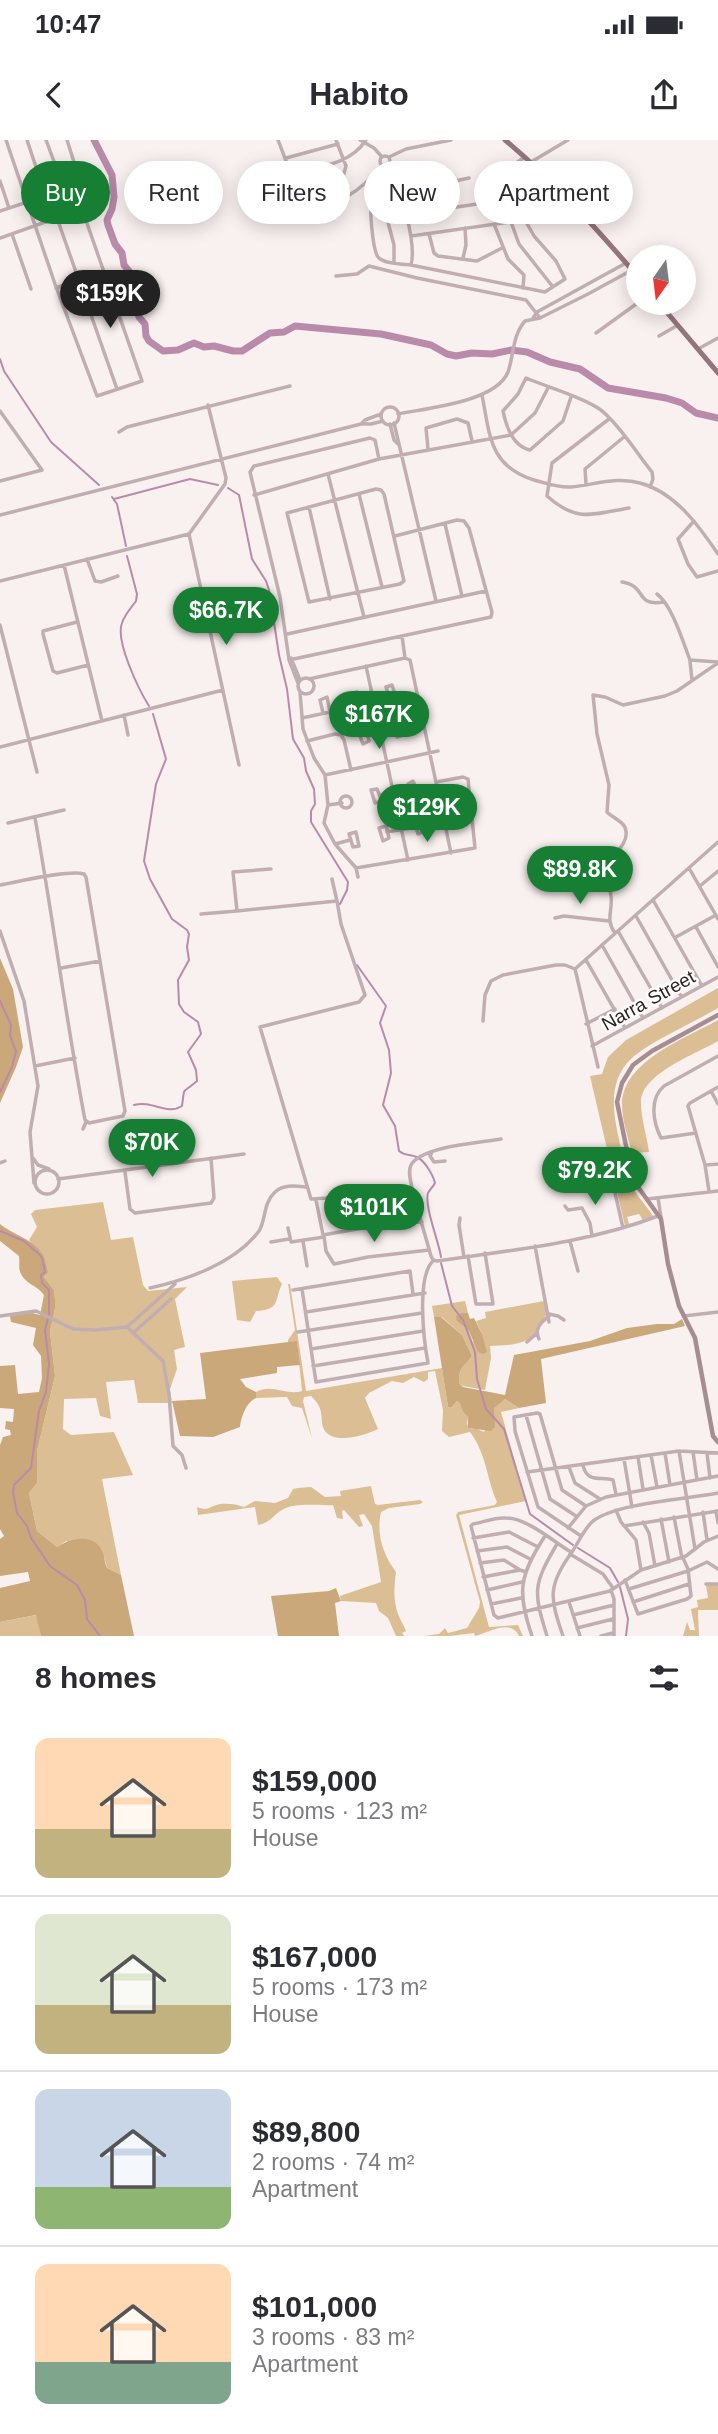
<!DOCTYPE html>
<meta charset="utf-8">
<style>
:root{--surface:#fff;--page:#f2f2f3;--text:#2b2b33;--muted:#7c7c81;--line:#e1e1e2;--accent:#177f34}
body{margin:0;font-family:Arial,sans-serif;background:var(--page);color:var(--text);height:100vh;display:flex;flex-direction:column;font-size:26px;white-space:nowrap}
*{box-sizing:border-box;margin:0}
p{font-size:23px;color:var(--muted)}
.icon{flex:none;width:38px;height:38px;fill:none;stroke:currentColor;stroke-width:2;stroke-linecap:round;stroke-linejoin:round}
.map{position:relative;height:1496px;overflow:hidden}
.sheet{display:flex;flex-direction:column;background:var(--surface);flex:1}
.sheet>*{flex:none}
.hud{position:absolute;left:21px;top:21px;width:677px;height:63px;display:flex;gap:14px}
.needle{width:46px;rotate:194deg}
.fabs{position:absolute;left:626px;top:105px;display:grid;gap:14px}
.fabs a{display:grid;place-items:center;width:70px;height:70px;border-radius:50%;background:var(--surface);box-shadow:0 4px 18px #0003;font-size:35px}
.price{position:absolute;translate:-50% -60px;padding:0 16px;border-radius:24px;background:var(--accent);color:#fff;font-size:23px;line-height:46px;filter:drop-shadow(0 2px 4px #0008)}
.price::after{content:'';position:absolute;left:50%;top:42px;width:21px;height:16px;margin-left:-10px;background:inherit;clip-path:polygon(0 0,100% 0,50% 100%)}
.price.selected{background:#222;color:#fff}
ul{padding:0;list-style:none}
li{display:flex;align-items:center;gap:21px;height:175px;padding:0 35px}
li+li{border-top:2px solid var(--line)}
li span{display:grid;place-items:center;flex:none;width:196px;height:140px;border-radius:14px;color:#555}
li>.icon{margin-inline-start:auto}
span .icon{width:84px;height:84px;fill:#fffc;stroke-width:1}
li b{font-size:30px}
h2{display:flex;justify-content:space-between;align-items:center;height:84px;padding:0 35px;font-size:30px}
.pill{padding:0 24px;border-radius:32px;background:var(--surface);box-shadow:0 4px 18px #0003;font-size:24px;line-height:63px}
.pill.selected{background:var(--accent);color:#fff}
.status{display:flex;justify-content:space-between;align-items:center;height:49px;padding:0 35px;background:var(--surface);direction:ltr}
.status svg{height:19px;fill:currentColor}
header{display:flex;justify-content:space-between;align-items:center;height:91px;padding:0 35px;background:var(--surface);font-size:32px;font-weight:700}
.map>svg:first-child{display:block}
.green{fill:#dcbe94}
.forest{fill:#caa87a}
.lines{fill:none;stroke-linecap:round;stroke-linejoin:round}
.stream{stroke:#ba8aab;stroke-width:2}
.river{stroke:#ba8aab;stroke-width:7}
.street{stroke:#c0aeb2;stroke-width:3.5}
.secondary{stroke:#a68d92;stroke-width:4.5}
.primary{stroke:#94757c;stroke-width:5}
.labels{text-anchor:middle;stroke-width:5;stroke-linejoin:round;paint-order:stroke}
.street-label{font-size:19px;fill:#30211f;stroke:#fff}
</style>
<div class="status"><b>10:47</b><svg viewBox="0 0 49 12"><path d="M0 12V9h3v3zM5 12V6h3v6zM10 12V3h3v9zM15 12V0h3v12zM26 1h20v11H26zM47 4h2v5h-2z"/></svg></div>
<header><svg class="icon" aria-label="back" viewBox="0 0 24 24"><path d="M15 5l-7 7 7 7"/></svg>Habito<svg class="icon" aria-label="share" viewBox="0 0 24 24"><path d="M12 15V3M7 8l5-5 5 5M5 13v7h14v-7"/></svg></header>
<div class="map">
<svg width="718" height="1496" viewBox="0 0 718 1496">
<rect width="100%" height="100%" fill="#f9f1ef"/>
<!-- green -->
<path class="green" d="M718,848V868C693,883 655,899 633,917C605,942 614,977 621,1008C624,1021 625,1033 631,1045C637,1056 646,1065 653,1076L643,1080L639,1074L627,1077L629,1084L625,1086L590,936L602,934L608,917L626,900Z
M718,880V901C696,914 640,934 641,963C641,979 647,996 649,1012L632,1013C628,998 622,980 622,964C623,921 686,898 718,880Z
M103,1062L111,1100L133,1097L143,1145L148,1151L187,1147L175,1159L185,1207L174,1210L177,1229L170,1249L172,1263H138L134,1240L106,1242L111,1279L100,1276L96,1258L64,1259L63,1289L71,1295L114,1292L133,1335L102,1339L121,1435L107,1428L104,1417L66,1401L57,1407L37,1391L29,1353L37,1343V1311L55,1236L50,1191L55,1169V1159L54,1150L44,1137L46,1135L45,1120L29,1100L37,1087L31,1074L35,1070Z
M277,1137L282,1144C274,1160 281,1170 256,1171L250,1182L237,1180L232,1141Z
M288,1144H290L306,1251L442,1228L448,1267L451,1268L457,1261L461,1263L463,1272L468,1277L467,1284L471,1289L475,1288L484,1292L496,1264L505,1259L519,1268L501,1272L526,1361L459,1375L489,1487L518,1485L523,1496H519C511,1478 488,1493 475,1496L474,1493L450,1496H424L439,1494L445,1488L448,1493L467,1488L479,1468L480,1462L456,1375L458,1372L495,1365L497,1362C486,1337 487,1315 470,1292L449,1297L442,1291L443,1270L435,1231L428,1232V1239L424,1242L414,1237L403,1243L392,1241L369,1253L365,1258L378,1289C366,1295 335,1305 325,1291C318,1280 327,1271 311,1256L304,1257L303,1261L312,1298L302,1268L292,1266L287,1257L256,1258V1252C271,1243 287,1256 302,1251L297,1202H288V1200L295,1190Z
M465,1161L468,1173H461L457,1181L469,1191L473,1202L482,1194L476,1181L486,1178L485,1172L544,1161L546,1175C541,1181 539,1189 534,1194C525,1206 504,1205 490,1206L491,1218L485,1250L463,1246L459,1243C459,1226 463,1228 472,1216L462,1195L442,1177H434L432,1166Z
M371,1346L375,1364L378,1365L420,1360L423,1362L420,1364L389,1368L381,1372C376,1394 383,1415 396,1432C394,1448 393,1459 398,1474C400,1480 404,1485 406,1491L402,1493L404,1496H396L388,1478L379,1471L376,1463L341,1461L340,1456L381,1442L372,1386L364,1374L359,1375L363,1386L359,1387L344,1370L342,1371L343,1379L337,1378L333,1365C319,1366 295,1362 282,1370C273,1375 270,1383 258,1385L255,1367L198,1375L197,1367C210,1372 208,1366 220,1364C228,1363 237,1364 244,1367L255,1361L275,1363L288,1358L293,1349L298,1348L311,1347L325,1357L341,1356L340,1351Z
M706,1445H718V1470H698L699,1496H683L687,1482L690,1490H695L691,1469L698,1467L697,1460L708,1458Z
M37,1475L41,1496H0V1482Z"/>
<!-- forest -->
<path class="forest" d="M0,818L13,849L23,907L16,927L0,963Z
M0,1084C13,1095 34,1099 43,1115C46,1120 46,1126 48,1132L44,1137L54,1150L55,1159V1169L50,1191L55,1236L37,1311V1343L29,1353L37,1391L57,1407C71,1398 94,1393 102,1411C105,1417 104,1422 107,1428L121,1435L134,1496H41L36,1475L0,1482V1448L30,1441L28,1432L0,1436V1399L4,1396L0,1389V1305L3,1297L11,1295L10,1290L5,1289L6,1281L13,1282L14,1269L0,1268V1226L15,1225L18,1254L39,1252L42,1238L41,1216L33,1205L36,1188L11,1182L10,1176L32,1173L40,1175L44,1155C38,1146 26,1144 21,1134C18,1129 20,1122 19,1116L0,1101Z
M461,1173H468L470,1179L474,1178L482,1194L487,1212L483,1214L478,1212L469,1191L457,1181L456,1176Z
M434,1177H441L462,1195L472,1216C463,1228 459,1226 459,1243L463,1247L505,1255L514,1215L590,1201L627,1188L657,1184H674L682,1179L685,1186L541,1219L546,1263L519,1268L505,1259L494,1268L495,1287L491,1291L468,1288V1277L463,1272L460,1263L457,1261L451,1268L448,1267Z
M297,1201L300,1225L277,1227V1233L240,1239L246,1247L256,1252V1258C246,1262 241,1278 240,1287L213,1297L180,1296L172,1261L206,1259L200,1213Z
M336,1448L341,1461L335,1463L339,1496H278L271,1456L329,1451Z"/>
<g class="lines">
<!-- stream -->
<path class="stream" d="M0,219L4,231L51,302L99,345
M228,348L239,355L252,419L266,441L269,450L279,515L287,549L293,599L304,618L306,631L314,649L315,664L311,671V682L348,742L347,750L340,764
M112,357L117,364L126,406
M114,359L190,339L218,345
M127,416L137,454L136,461C131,468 125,474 122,483C115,501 139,550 149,566
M357,825L386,866L380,883L389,910L391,933L383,965L395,986L399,1011C405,1016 409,1014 417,1017C425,1021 433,1035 435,1043C433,1047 430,1049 428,1053C424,1066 439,1102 441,1117
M0,861L11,885L10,896L16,911L12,927L0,952
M134,965C153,960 166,976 182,966C185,945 181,955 197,941L196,930L188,912L201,894L198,882L184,872L179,864L178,840L189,820L187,807L189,794L187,790L172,779L150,739L144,721L156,644L166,619L153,574
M0,1091L24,1101L39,1114L42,1118L45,1132L41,1135L42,1143L49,1150V1174L45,1190L49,1224L46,1252L39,1271L31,1328L14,1345L13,1352L17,1373L27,1386L31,1398L50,1426L77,1445L85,1460L87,1479L100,1496
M441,1123L452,1166L463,1180L475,1212L477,1239L486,1269L504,1289L530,1374L573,1405
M578,1408L610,1428L618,1442
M620,1447L628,1479L626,1496"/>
<!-- river -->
<path class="river" d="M94,0L112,35L114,57L112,69L107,80L108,85L115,104L122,113L124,125L133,136V159L139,177L145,184L146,196L149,201L163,211L178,210L194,203L204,207L214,206L233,211H242L270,193L284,192L295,186L381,194L431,205L447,214L456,216L472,213L492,214L511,210L527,212L550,222L580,229L608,248L666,258L682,263L696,273L718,278"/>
<!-- street -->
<path class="street" d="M6,0L55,144L97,256L142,241L82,69L81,44L67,0
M27,0L46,57
M46,0L65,51
M278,0L291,34L296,68L305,70C342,61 357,56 382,25
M360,0L374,8L382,17
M380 21a5 5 0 1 1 10 0a5 5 0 1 1-10 0Z
M389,17L406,9L451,0
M286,18L338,4
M531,22L568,0
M388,25C400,44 417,104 411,125
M291,34C318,27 350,25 366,0
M0,41L9,68
M293,50L343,37L346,26L336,0
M399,53L469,38
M518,56L550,40
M0,71L81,44
M417,73L497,61V36L525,17
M57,78L117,249
M511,82L519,104L553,147
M494,84L508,119L524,135L523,148
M12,94L31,149
M429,94L434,113L438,116L477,121L502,108
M0,98L82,69
M463,118L466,105L465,88
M394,123V105L383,63L381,61L372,63C369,69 373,111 378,117C383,124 402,124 411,125L545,152L565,139L556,121L534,96L525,80L411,96
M336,136L357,134L369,126L417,138L526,160L540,178
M56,148L103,131
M533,178L537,172L626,123
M596,193L639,162
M659,196L678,185
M698,209L718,198
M482,255C490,295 489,326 534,340C546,343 558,348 571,347C594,345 617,336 640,343C675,352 699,386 718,414
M571,257L563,281L530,310C513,306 506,286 503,271L518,254L526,238C547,247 580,256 598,268C615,279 639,316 652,332L653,339L650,347
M381 276a9 9 0 1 1 18 0a9 9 0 1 1-18 0Z
M0,271L42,330L0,341
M398,274C427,268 496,262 508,232C514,215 512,196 525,181L540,178L588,154L632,130
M609,279L552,323L547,356C577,383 593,374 629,368
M394,283L436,461
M361,284L365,280L381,274
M390,284L394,300L398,304
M119,292L127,287L290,246
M428,309L426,288L457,279L468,283L472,301
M328,334L364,477
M586,344L585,329L624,297
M376,349L381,350L384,354L404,441L400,444L309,462L287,373Z
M359,354L382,447
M254,355L379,319L511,295L535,273L548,248
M309,367L330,459
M0,375L361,284H371L383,281
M694,381L678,399L688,424L697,437L718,431
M445,384L462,456
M189,394L239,625
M87,419L95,441L101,442L118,436
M64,425L102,581
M0,441L189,394L225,344L226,338L208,265
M622,442C648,446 634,467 664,462
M657,454C672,465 683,502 690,520L718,522
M77,482L43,491V494L53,531L57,533L88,525
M0,485L37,632
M287,494L486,451
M402,496L405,518
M291,518L300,540
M289,520L491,477L492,472L469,388L464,381L457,380L395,396
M690,521L692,540
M366,526L408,720
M298 546a8 8 0 1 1 16 0a8 8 0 1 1-16 0Z
M309,539L405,518L410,520L451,713
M298,543L289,520L280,457L250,332L254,326L370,298L375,300L379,319
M392,545L396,557L390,560L386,547Z
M300,552L303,589L314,618L325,635L328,665L324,683L335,704L356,728L475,708L468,639L463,637L436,642
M357,552L360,565L355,567L350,554Z
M359,559L387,553
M124,575L128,595
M302,578L330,572L327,557L320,560L323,573
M400,581L403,595L397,597L394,584Z
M366,590L369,601L363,604L358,591Z
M367,595L395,590
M307,601L335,594L341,595L344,600L351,630
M0,607L223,550
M325,635L438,611
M413,641L418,652L412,655L408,644Z
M377,649L382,661L375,663L371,650Z
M381,655L409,649
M340 662a6 6 0 1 1 12 0a6 6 0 1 1-12 0Z
M328,665L342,663
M420,678L425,691L418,694L414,681Z
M8,683L64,670
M386,686L389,698L383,701L379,688Z
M356,692L359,706L353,707L349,694Z
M387,692L416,687
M335,704L350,700
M356,728L358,737
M689,728L718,779
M271,729L233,732L237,771L337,761L341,784L365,855L359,862L260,887L311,1059L413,1053L431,1116L433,1120L437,1121C511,1110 588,1103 658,1076
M332,739L337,761
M0,745C17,742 71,729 84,734L86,737L125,971L123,976L89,983L85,980C66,880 53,778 35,678
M700,746L718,731
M653,760L702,846
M201,774L237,771
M636,776L681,856
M555,778L564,776L609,781
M696,787L718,827
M0,791L24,861L38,946L30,992L34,1043
M618,791L662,868
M615,793C605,780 613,770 611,756C610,745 604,736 609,724C614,713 628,704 626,691C625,682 613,678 607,672L609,645L597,594L593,555L605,557L623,565L665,556L677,551L718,523
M676,797L716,775
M602,805L643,878
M586,820L625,888
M61,828L100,821
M575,829L718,702
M575,829L598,927
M483,881L485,855L491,841L503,835L556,825H565L575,829
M586,884L615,869
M592,906L718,837
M35,926L75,918
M711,951L718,964
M688,966L705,1025L709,1051
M688,966L690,963L718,947
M83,989L86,982
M696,993L661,998C653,982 649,959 664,946L718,916
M432,1012L430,1016L434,1022L445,1021
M590,1017L608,1022L623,1088
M33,1018L38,1025L49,1029
M0,1023L5,1021
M706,1025L718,1024
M35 1042a12 12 0 1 1 24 0a12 12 0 1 1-24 0Z
M125,1032L130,1069L135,1073L211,1063L214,1058L211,1018
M58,1039L244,1014
M413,1053C412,1044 407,1033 411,1025C421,1006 480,1003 501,999
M658,1058L661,1077
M647,1059L718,1051
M316,1060L323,1095L391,1083L422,1082
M565,1066L568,1070L582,1068L590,1083L592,1096
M460,1078L459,1085L464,1117
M288,1088L291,1102L324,1097
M324,1096L326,1111L334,1124L368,1117L429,1110
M303,1101L307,1126
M570,1101L578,1131
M271,1102L289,1099
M535,1106L549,1182
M468,1116L476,1164H493L485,1113
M150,1148C187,1140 235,1123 259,1091C266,1080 263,1063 275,1052C283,1044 296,1046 306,1047
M302,1149L316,1242L428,1223C424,1202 416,1137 433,1121
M293,1150L410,1131L413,1154
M306,1172L425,1153
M549,1174L558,1176L564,1180
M0,1176L36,1171L73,1189L95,1190L127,1187L163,1221L169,1254L173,1306L182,1315L186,1328
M684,1176L718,1172
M127,1187L175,1144
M298,1192L422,1173
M133,1193L171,1159
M539,1199C534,1189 541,1182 549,1176
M527,1202L537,1193
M311,1209L423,1191
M313,1226L425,1208
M526,1275L550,1359L576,1376
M679,1311L695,1409
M693,1312L697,1340
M665,1313L670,1345
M707,1313L710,1338
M651,1315L657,1347
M638,1317L643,1349
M624,1319L632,1367
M583,1325C587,1344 601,1336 613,1340L616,1354
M569,1327L575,1343L600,1359
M527,1332L679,1311L718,1313
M616,1370L621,1382L636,1400L641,1430
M716,1371L718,1383
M703,1372L707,1400
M674,1377L682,1418
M661,1379L669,1422
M643,1382L649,1393L655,1426
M624,1386L718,1371
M568,1388L586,1366L606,1357L718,1336
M581,1396L538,1367L515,1291L514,1277L537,1273L540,1274L562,1350L586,1366
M473,1398L509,1392L538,1407
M477,1411L507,1407L530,1419
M571,1412C554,1402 527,1378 506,1378C495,1377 484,1382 473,1384L471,1386L494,1475L498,1478L610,1451L641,1430L686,1416L704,1402L718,1396
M570,1414L603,1434L613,1448
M480,1423L504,1420L520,1430
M483,1437L520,1430L526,1432
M625,1440L638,1474L687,1459L691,1456L688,1429L683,1418
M706,1444H718
M629,1449L688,1431L707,1422L718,1429
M487,1450L522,1442
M611,1450L614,1459V1496
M569,1462L580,1496
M633,1462L689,1444
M491,1464L521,1458
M573,1475L614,1465
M577,1488L613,1479
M532,1496C517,1452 519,1436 545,1396
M547,1496C533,1451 533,1445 557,1404
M563,1496C550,1458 547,1446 572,1412C579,1402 583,1390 593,1381C616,1363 688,1359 718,1353
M601,1496L613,1493"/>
<!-- secondary -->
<path class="secondary" d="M718,875L652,911L633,925L622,943L617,962L633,1040L661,1079L668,1124L679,1166L695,1198L713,1296L718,1302"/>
<!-- primary -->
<path class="primary" d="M505,0C554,41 597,89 639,138
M659,163L718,233"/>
</g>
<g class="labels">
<!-- street labels -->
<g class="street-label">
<text transform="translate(648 860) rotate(-29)" y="7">Narra Street</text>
</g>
</g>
</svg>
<div class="fabs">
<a><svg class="needle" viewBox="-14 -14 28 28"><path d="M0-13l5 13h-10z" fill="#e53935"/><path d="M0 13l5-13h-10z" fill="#7c7c81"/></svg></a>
</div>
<b class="price selected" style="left:110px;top:190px">$159K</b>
<b class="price" style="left:226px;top:507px">$66.7K</b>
<b class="price" style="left:379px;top:611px">$167K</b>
<b class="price" style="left:427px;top:704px">$129K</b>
<b class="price" style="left:580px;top:766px">$89.8K</b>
<b class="price" style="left:152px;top:1039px">$70K</b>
<b class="price" style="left:595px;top:1067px">$79.2K</b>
<b class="price" style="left:374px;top:1104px">$101K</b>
<div class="hud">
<a class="pill selected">Buy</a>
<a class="pill">Rent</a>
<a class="pill">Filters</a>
<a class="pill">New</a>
<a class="pill">Apartment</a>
</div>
</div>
<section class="sheet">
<h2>8 homes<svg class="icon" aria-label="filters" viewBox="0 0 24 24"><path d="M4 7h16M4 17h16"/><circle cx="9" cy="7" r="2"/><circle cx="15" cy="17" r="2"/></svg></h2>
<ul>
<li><span style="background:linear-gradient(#ffd9b3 65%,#c2b280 0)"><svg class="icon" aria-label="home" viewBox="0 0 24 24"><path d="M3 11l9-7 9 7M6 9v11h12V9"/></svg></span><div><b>$159,000</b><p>5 rooms · 123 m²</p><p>House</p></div></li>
<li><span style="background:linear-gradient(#dfe7d0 65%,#c2b280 0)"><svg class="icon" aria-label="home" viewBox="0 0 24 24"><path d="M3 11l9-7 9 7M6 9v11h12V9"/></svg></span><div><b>$167,000</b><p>5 rooms · 173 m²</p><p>House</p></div></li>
<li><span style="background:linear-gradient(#c9d6e8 70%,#8fb573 0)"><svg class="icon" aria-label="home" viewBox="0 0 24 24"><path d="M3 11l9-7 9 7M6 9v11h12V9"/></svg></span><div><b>$89,800</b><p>2 rooms · 74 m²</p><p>Apartment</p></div></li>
<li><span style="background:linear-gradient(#ffd9b3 70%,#7fa58c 0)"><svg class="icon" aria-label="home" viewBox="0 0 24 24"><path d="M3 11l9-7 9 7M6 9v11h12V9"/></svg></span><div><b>$101,000</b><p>3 rooms · 83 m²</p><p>Apartment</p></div></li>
</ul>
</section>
